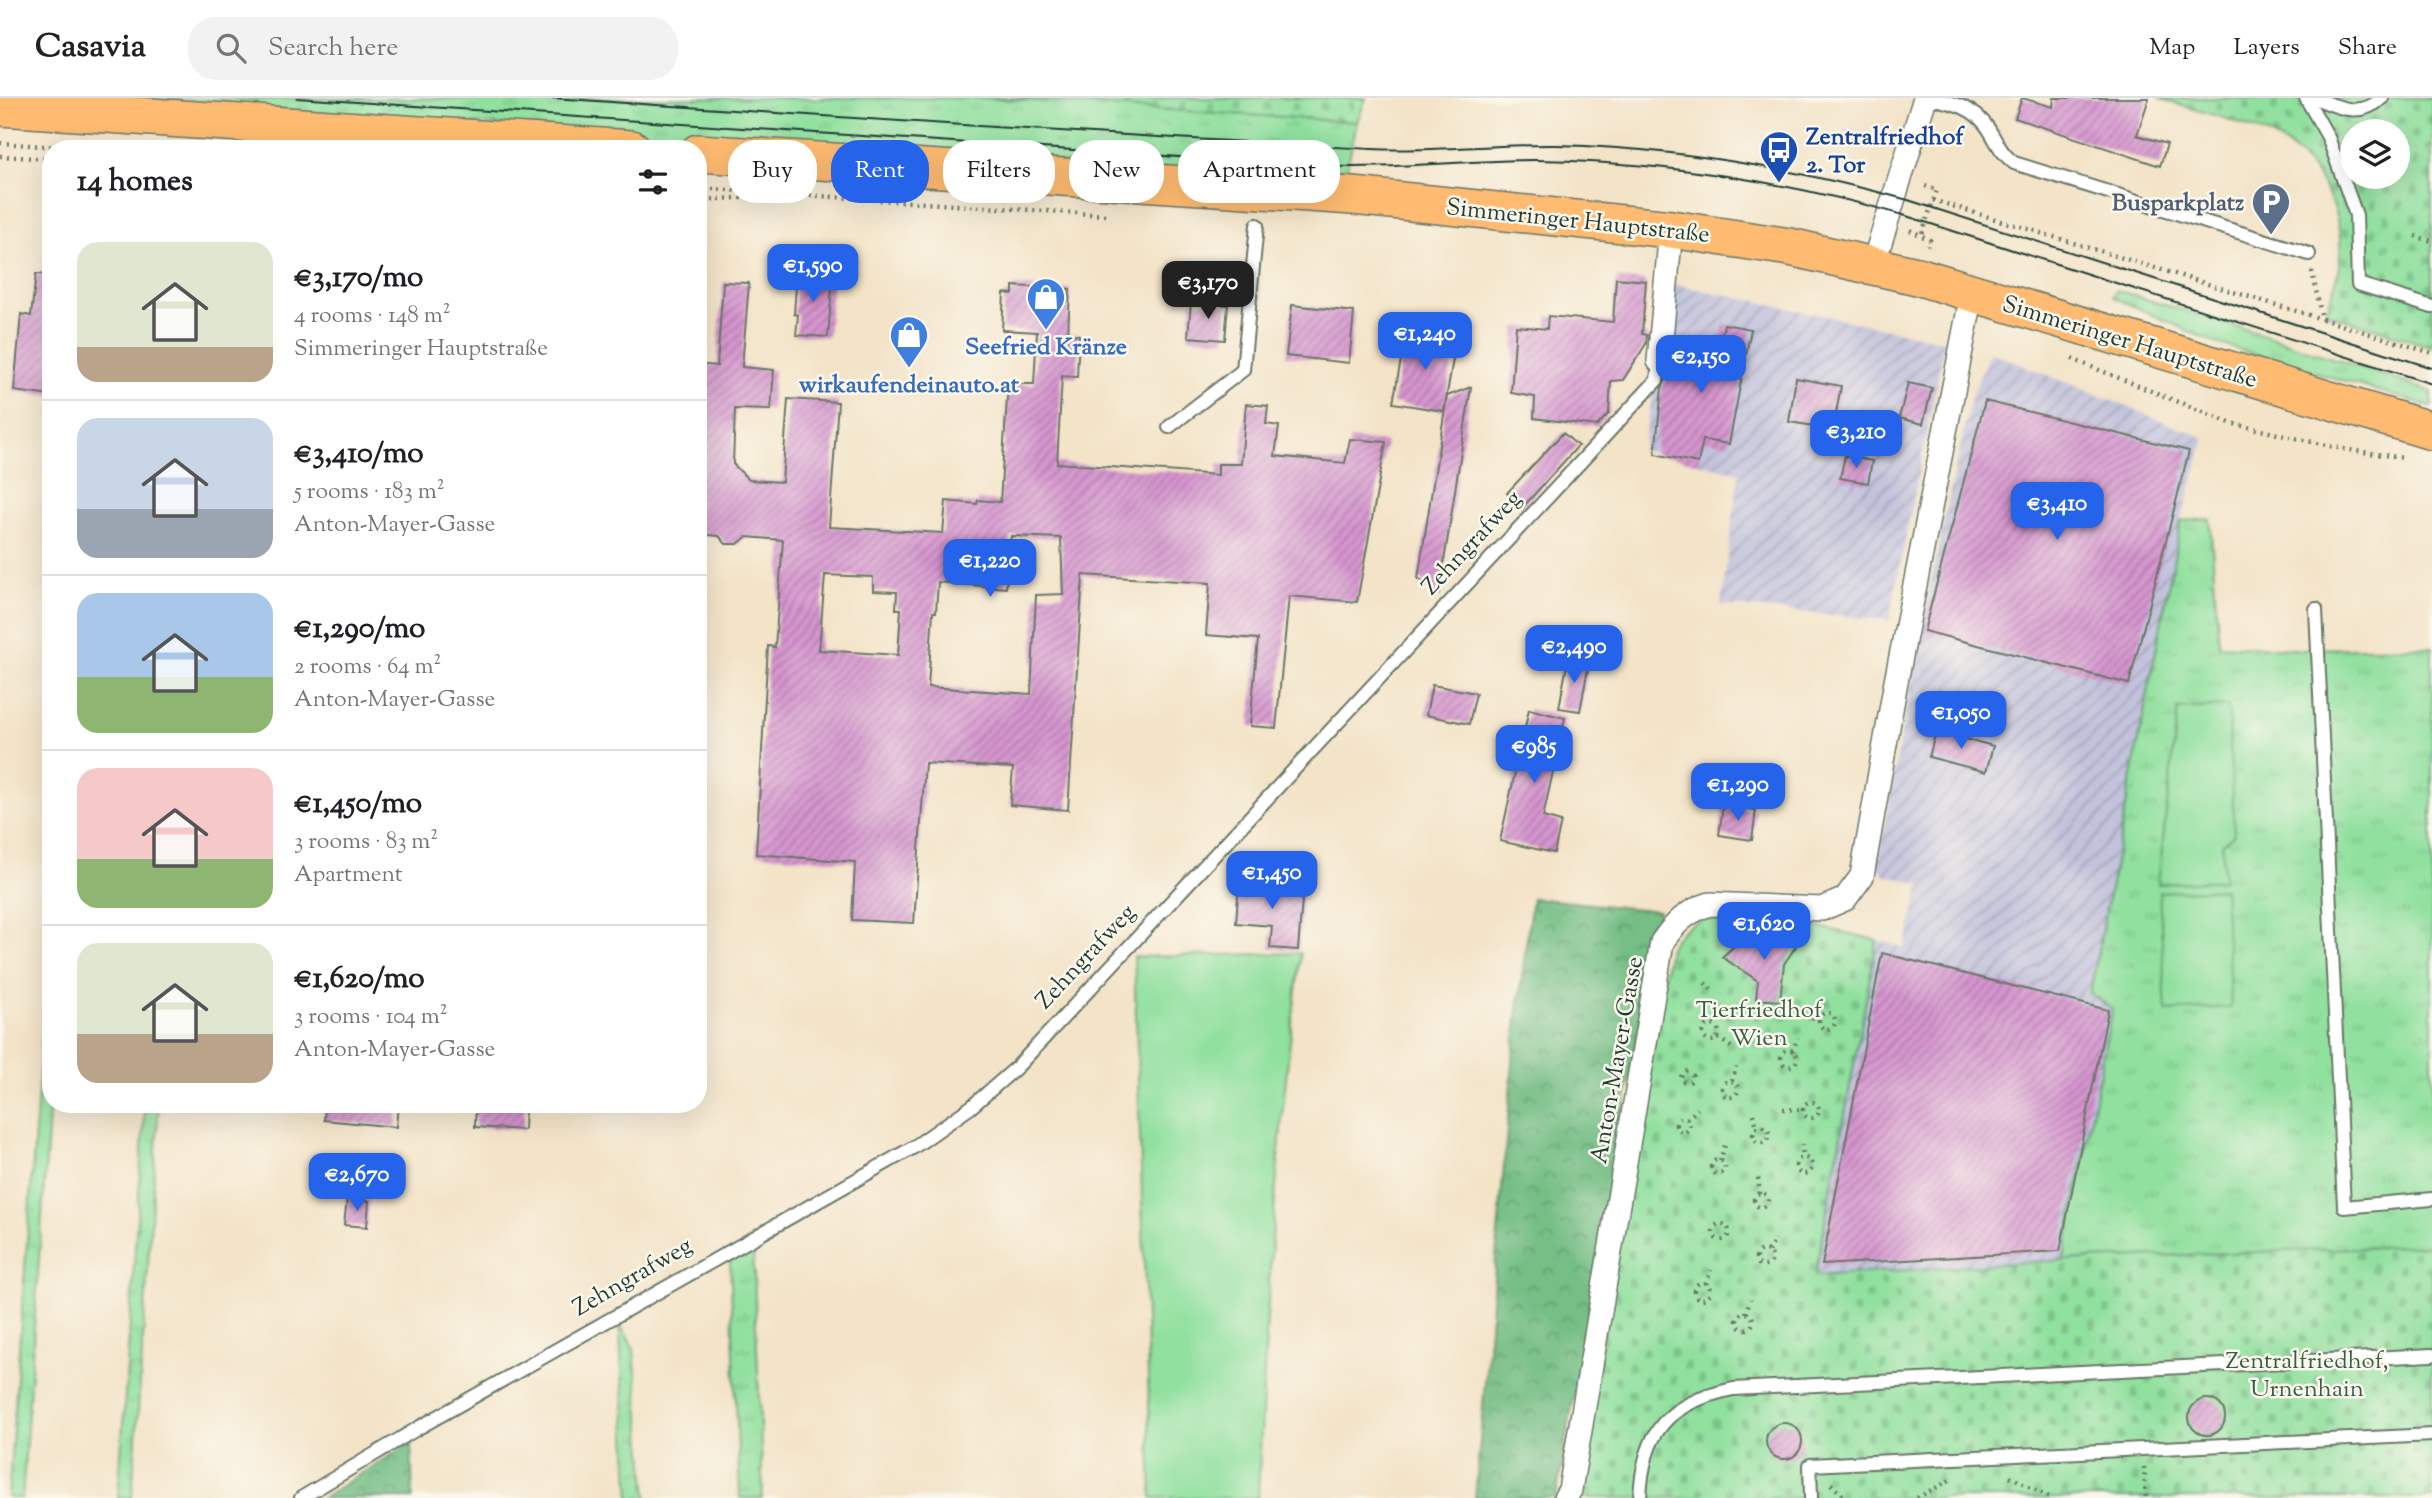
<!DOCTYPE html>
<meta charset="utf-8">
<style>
:root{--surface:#fff;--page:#f2f2f2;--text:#202124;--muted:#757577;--line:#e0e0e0;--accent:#2563eb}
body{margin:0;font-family:"Sorts Mill Goudy",serif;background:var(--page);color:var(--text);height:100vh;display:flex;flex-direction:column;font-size:26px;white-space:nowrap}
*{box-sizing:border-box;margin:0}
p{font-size:23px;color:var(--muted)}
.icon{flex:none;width:38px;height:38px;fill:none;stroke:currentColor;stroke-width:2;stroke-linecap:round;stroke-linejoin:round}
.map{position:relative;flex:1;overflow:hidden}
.side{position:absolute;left:42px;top:42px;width:665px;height:973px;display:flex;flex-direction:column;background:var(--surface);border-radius:28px;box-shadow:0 7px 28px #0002}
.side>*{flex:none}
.hud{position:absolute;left:728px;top:42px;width:665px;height:63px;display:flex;gap:14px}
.controls{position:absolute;left:2340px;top:21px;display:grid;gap:14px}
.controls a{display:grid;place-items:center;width:70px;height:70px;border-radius:50%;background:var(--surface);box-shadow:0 7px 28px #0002;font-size:35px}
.price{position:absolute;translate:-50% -60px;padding:0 16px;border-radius:14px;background:var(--accent);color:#fff;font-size:23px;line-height:46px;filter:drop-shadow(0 2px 4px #0008)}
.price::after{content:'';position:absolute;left:50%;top:42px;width:21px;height:16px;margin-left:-10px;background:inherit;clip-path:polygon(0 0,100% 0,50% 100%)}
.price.current{background:#222;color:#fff}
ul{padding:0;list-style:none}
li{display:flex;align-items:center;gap:21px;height:175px;padding:0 35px}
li+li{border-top:2px solid var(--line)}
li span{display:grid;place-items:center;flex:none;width:196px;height:140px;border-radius:21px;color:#555}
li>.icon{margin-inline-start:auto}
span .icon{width:84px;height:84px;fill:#fffc;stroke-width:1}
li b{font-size:30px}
h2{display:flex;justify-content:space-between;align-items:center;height:84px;padding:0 35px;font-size:30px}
.pill{padding:0 24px;border-radius:28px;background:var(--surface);box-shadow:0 7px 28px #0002;font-size:24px;line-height:63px}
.pill.current{background:var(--accent);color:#fff}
header{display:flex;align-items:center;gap:42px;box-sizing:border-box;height:98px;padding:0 35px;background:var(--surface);border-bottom:2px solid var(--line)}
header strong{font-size:33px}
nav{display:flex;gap:38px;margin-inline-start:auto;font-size:24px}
.search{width:490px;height:63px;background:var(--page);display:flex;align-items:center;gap:18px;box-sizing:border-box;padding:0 24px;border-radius:28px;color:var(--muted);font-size:26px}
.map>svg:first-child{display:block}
.industrial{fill:url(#industrial-furrows)}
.grass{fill:url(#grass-tufts);stroke:#588e69;stroke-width:2}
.forest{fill:url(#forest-crowns);stroke:#4a7e5c;stroke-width:2}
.cemetery{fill:url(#cemetery-stones);stroke:#588e69;stroke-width:2;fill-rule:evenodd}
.green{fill:#90e09e;stroke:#588e69;stroke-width:2}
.building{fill:url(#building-hatch);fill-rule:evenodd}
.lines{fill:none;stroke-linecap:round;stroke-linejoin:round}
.service-casing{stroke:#697767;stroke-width:16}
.minor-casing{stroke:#697767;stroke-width:26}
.primary-casing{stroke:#697767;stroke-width:40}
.path{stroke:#697767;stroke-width:4.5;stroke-dasharray:2 5;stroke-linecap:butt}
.service{stroke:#fff;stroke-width:12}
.minor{stroke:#fff;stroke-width:23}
.primary{stroke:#febb71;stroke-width:37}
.tram{stroke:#1f3d34;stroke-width:2}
.labels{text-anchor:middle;stroke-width:5;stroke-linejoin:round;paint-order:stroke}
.transit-label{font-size:24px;font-weight:bold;fill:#164399;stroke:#fbf7ec;text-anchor:start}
.service-label{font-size:24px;font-weight:bold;fill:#4e5e75;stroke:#fbf7ec;text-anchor:end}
.street-label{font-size:24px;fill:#1f3d34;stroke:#fbf7ec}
.shop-label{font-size:24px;font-weight:bold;fill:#366cbe;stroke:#fbf7ec}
.park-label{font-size:24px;fill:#365e49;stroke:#fbf7ec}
</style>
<header>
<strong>Casavia</strong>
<div class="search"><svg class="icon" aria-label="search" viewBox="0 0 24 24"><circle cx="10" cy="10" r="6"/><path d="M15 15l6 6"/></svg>Search here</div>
<nav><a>Map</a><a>Layers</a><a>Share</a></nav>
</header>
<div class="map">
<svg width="2432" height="1400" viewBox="0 0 2432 1400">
<defs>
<pattern id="industrial-furrows" width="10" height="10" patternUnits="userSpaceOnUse" patternTransform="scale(1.75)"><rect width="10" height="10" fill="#c2c2dc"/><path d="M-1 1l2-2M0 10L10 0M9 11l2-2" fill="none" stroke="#9d9fb3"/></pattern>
<pattern id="grass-tufts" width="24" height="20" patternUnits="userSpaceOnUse" patternTransform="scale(1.75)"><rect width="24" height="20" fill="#90e09e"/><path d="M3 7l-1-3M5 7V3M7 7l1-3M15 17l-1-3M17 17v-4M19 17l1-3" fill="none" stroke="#7cc189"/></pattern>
<pattern id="forest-crowns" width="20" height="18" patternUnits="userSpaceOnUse" patternTransform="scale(1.75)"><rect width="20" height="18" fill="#74be85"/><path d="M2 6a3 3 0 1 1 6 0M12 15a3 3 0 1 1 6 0" fill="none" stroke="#5f9c6e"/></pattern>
<pattern id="cemetery-stones" width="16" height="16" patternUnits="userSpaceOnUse" patternTransform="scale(1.75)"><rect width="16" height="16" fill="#90e09e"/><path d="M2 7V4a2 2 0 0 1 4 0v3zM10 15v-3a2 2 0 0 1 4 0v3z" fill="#7cc189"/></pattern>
<pattern id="building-hatch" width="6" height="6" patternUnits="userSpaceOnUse" patternTransform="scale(1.75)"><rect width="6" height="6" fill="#d594ce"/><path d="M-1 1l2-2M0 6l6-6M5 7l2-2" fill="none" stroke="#ac7aa8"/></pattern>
</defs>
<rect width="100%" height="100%" fill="#fbf7ec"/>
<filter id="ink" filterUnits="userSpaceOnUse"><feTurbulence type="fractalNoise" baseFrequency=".0143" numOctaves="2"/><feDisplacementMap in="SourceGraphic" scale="14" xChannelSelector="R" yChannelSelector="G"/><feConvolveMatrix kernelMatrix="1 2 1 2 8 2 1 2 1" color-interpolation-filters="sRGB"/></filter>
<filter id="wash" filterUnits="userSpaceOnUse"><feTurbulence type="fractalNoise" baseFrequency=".00686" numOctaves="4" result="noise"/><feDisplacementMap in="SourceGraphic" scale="28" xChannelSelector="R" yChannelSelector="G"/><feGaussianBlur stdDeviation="1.57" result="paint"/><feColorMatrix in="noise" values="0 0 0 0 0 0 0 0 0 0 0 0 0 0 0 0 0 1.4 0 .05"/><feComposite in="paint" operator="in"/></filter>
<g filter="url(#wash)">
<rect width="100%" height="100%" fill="#f3e3c7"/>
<!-- industrial -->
<path class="industrial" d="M1674,186L1945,243L1889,522L1721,507L1739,375L1642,352Z
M1990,254L2205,340L2181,423L2090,895L2112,910L2064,1162L1814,1178L1877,842L1905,850L1921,786L1885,777L1877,768L1922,524L1971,299Z"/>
<!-- grass -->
<path class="grass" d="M988,0L1357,24L1344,83L99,1Z
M2116,192L2264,237L2432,294V309L2213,244L2113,199Z
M2210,421L2219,547L2295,551L2432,549V1147L2064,1162L2112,911L2090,895L2181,423Z
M51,819V991L22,1400H8Z
M145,1006H159L132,1400H118Z
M753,1151L763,1400H740L730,1163Z
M619,1225L634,1251L647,1400H630Z"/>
<!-- forest -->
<path class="forest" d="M1532,800L1659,813L1556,1400H1475L1516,929Z
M411,1345L413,1400H322Z"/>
<!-- cemetery -->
<path class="cemetery" d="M988,0H1366L1357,24Z
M2159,0H2432V249L2326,215C2330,200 2337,184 2339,168C2347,115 2317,58 2267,36C2233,20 2194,13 2159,0ZM2352,33H2398V79H2352Z
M1720,815L1793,823L1877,842L1815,1178L2064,1162L2432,1147V1400H1576L1669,850C1679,830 1699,821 1720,815Z"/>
<!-- green -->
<path class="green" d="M2228,608L2234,736L2222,746L2224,782L2158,786L2178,611Z
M2224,791L2231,909L2166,913L2159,794Z
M1301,855C1276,1036 1266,1217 1258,1400H1152L1134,859Z"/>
<g id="blocks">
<!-- building -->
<path class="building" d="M2022,0L2053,9L2054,0H2149L2137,37L2167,46L2160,68L2015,20Z
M797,174L833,176L828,239L796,237L798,217L794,216Z
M36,176L51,177V298L14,293L21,216L31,218Z
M1616,180L1646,183L1642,236L1647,237L1646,246L1623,282L1611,283L1609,315L1597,328L1534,320L1535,299L1511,295L1516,228L1547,231L1548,218L1613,224Z
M723,184L749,185L742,269L774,272L771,312L735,311L733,366L749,382L782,384L788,301L838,304L829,429L943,435L946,403L977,406L978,402L1000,404L1008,286H1034L1037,234L1002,232L1004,195L1013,196V188L1070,191L1068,236L1079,237L1077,279L1062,278L1057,365L1218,377V366H1241L1246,306L1268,308L1266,326L1279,328L1275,358L1345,365L1350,341L1386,344L1357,504L1289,498L1276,630L1250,628L1258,541L1206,537L1210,485L1083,477L1068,712L1010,707L1013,670L925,665L914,825L852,822L855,764L756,756L768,548L775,549L783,442L746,439L738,446H726L719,438L698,436V266L717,268ZM1011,438L1061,440L1063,496L1036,497L1031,596L928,589L933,514H936L938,484L1006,490ZM825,477L873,479V493L897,494L896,511H901L898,557L819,552Z
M1191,204L1228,207L1225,242L1188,239Z
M1292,207L1354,214L1349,265L1286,258Z
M1724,226L1751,231L1729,346L1703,342L1698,365L1655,356L1662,290L1673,265L1675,242L1719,251Z
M1406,235L1456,244L1444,313L1393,305Z
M1796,280L1841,288L1833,331L1789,324Z
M1908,285L1932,290L1923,326L1899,320Z
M1471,289L1439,496L1418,480L1447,298Z
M1985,303L2189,353L2129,586L1924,533Z
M1563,335L1578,348L1522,410L1507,395Z
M1845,358L1872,363L1868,385L1840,380Z
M1568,561L1589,565L1580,613L1559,610Z
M1432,587L1476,595L1469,626L1426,617Z
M1529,611L1565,620L1543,719L1561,724L1554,755L1500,743Z
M1936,633L1993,648L1986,674L1929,659Z
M1723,708L1756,712L1752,742L1719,737Z
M1239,784L1303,789L1298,852L1270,850L1272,828L1236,825Z
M1769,834L1800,842L1784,866L1780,903L1756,901L1758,883L1722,859L1740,843Z
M1882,855L2108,912L2060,1153L1822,1167Z
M325,1006H398L396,1029L324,1022Z
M476,1006H525L524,1032L475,1029Z
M347,1100L369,1103L367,1129L344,1127Z
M2189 1319a18 18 0 1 1 36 0a18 18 0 1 1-36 0Z
M1766 1343a18 18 0 1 1 36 0a18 18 0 1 1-36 0Z"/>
</g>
</g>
<g filter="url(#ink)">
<use href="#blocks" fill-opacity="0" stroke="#697767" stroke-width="2"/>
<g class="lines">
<!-- service casing -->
<g class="service-casing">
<path id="service" d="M1930,0C1953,5 1974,9 1988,30C1997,44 2000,54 2014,65L2309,156
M2306,0L2328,39L2356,117L2358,186L2432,209
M2315,0C2339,10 2361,20 2382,0
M1169,329L1243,272L1257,127
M2316,511L2344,1109L2432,1101
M301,1400L420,1329L914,1049L971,1009L1017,969L1657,282L1659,263
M1640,1400C1643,1332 1668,1305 1733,1291L2432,1257
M1811,1400L1810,1367L2432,1337"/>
</g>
<!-- minor casing -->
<g class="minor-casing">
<path id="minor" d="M1873,167L1925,0
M1659,263L1671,131
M1565,1400L1570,1392L1662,844C1675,825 1687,813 1710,806L1822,811L1845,801L1862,778L1895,589L1972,196"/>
</g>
<!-- primary casing -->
<g class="primary-casing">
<path id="primary" d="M0,9L632,51
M698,55L1353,98L1671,131L1790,149L1917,178L2432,333"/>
</g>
<!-- path -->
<path class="path" d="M0,45L85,51
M0,58L51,61
M698,90L1106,117
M698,102L773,98
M1933,102L2322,221
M1910,132L1930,142L1928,148
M1922,135L1937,92L1922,87
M2415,138L2432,143
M2312,173L2322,221L2432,255
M2072,261L2230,325L2343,351L2404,360
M1705,885L1712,892
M1819 923a8 8 0 1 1 16 0a8 8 0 1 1-16 0Z
M1805,918L1819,921
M1703 935a8 8 0 1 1 16 0a8 8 0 1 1-16 0Z
M1718,940L1734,951
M1781 960a8 8 0 1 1 16 0a8 8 0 1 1-16 0Z
M1792,953L1798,940
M1681.5 979a5.5 5.5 0 1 1 11 0a5.5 5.5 0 1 1-11 0Z
M1722 991a8 8 0 1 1 16 0a8 8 0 1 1-16 0Z
M1732,983L1736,969
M1803 1012a8 8 0 1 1 16 0a8 8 0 1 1-16 0Z
M1783,1011L1802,1012
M1754,1016L1757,1030
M1676 1027a7 7 0 1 1 14 0a7 7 0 1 1-14 0Z
M1687,1021L1698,1011
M1753 1037a8 8 0 1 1 16 0a8 8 0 1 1-16 0Z
M1802,1046L1803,1060
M1796 1068a8 8 0 1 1 16 0a8 8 0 1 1-16 0Z
M1711 1069a7 7 0 1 1 14 0a7 7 0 1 1-14 0Z
M1720,1063L1725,1047
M1758,1080L1760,1096
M1754 1102a7 7 0 1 1 14 0a7 7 0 1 1-14 0Z
M1713 1134a8 8 0 1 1 16 0a8 8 0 1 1-16 0Z
M1756 1160a8 8 0 1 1 16 0a8 8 0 1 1-16 0Z
M1769,1154L1775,1141
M1694 1193a8 8 0 1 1 16 0a8 8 0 1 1-16 0Z
M1706,1186L1711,1172
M1746,1215L1750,1201
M1737 1223a8 8 0 1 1 16 0a8 8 0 1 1-16 0Z
M2144,1369L2146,1400
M2010,1378L2051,1400
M1831,1386L1846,1400
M1917,1400L1950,1382"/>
<!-- service -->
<use href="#service" class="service"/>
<!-- minor -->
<use href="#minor" class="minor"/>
<!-- primary -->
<use href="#primary" class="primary"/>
<!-- tram -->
<path class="tram" d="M297,0C637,23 976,46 1316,68C1389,72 1462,62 1535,62C1661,64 1782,82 1903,117L2432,286
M551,0C824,18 1098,37 1372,51C1433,54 1495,46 1557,47C1678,50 1792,70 1908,102L2432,270"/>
</g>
</g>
<!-- icons -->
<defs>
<g id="bus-pin" transform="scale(2.0125)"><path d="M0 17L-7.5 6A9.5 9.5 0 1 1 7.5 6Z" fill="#1a4fb4" stroke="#fbf7ec"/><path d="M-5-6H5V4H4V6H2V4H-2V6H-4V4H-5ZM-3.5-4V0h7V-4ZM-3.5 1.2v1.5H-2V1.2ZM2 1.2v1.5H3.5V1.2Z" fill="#fff"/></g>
<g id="parking-pin" transform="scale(2.0125)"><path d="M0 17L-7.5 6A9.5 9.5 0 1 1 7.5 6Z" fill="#5c6f8a" stroke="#fbf7ec"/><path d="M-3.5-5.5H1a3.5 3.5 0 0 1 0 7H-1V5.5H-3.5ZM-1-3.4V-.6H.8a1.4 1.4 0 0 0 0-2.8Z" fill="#fff"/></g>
<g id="shop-pin" transform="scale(2.0125)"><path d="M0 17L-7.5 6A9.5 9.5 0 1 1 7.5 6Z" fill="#3f7fe0" stroke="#fbf7ec"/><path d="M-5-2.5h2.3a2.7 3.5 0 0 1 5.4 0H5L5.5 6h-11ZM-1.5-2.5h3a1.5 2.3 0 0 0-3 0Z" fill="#fff"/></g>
</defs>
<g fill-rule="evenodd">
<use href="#bus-pin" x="1779" y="52"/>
<use href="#parking-pin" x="2271" y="104"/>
<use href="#shop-pin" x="1046" y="199"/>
<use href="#shop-pin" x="909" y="237"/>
</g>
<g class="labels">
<!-- transit labels -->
<g class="transit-label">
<text x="1806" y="46">Zentralfriedhof<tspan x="1806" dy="28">2. Tor</tspan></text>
</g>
<!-- service labels -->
<g class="service-label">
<text x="2244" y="112">Busparkplatz</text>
</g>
<!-- street labels -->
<g class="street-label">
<text transform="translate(1578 122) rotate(6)" y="8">Simmeringer Hauptstraße</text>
<text transform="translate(2130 243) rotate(17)" y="8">Simmeringer Hauptstraße</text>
<text transform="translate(1471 444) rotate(-47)" y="8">Zehngrafweg</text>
<text transform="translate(1085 858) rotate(-47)" y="8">Zehngrafweg</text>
<text transform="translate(1616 962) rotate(-80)" y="8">Anton-Mayer-Gasse</text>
<text transform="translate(632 1178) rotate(-30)" y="8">Zehngrafweg</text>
</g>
<!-- shop labels -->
<g class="shop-label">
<text x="1046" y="256">Seefried Kränze</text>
<text x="909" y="294">wirkaufendeinauto.at</text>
</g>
<!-- park labels -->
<g class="park-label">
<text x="1759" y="919">Tierfriedhof<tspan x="1759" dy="28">Wien</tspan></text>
<text x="2307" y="1270">Zentralfriedhof,<tspan x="2307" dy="28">Urnenhain</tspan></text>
</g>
</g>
</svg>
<div class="controls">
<a><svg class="icon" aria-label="layers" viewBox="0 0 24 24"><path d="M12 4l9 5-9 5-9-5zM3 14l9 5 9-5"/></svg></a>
</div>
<b class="price" style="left:813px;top:206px">€1,590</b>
<b class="price current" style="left:1208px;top:223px">€3,170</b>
<b class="price" style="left:1425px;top:274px">€1,240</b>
<b class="price" style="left:1701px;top:297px">€2,150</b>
<b class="price" style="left:1856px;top:372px">€3,210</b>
<b class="price" style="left:2057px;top:444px">€3,410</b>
<b class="price" style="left:990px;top:501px">€1,220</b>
<b class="price" style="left:1574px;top:587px">€2,490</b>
<b class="price" style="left:1961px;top:653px">€1,050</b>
<b class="price" style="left:1534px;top:687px">€985</b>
<b class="price" style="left:1738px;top:725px">€1,290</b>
<b class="price" style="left:1272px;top:813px">€1,450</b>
<b class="price" style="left:1764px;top:864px">€1,620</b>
<b class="price" style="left:357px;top:1115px">€2,670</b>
<div class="hud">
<a class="pill">Buy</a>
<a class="pill current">Rent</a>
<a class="pill">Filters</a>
<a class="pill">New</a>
<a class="pill">Apartment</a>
</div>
<section class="side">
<h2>14 homes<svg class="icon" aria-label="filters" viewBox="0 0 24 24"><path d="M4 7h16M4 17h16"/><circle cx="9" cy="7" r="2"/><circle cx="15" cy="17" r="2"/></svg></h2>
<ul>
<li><span style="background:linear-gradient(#dfe7d0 75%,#b9a48a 0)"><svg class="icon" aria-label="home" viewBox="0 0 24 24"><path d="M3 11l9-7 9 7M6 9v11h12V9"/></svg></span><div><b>€3,170/mo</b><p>4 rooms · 148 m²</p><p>Simmeringer Hauptstraße</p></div></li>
<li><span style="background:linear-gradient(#c9d6e8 65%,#9aa5b1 0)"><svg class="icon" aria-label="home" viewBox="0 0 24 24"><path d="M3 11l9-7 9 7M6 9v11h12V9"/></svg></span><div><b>€3,410/mo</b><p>5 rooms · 183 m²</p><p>Anton-Mayer-Gasse</p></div></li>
<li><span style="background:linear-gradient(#a9c7e8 60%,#8fb573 0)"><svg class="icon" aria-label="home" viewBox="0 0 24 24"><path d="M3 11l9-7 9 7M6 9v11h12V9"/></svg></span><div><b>€1,290/mo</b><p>2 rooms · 64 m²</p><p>Anton-Mayer-Gasse</p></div></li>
<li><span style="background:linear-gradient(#f6c9c9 65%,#8fb573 0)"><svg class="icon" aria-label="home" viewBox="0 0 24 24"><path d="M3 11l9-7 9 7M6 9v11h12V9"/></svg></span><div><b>€1,450/mo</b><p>3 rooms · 83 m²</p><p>Apartment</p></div></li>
<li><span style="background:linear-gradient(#dfe7d0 65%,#b9a48a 0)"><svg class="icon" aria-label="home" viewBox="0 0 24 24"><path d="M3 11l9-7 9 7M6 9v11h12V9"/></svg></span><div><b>€1,620/mo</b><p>3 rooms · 104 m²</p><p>Anton-Mayer-Gasse</p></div></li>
</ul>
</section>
</div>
